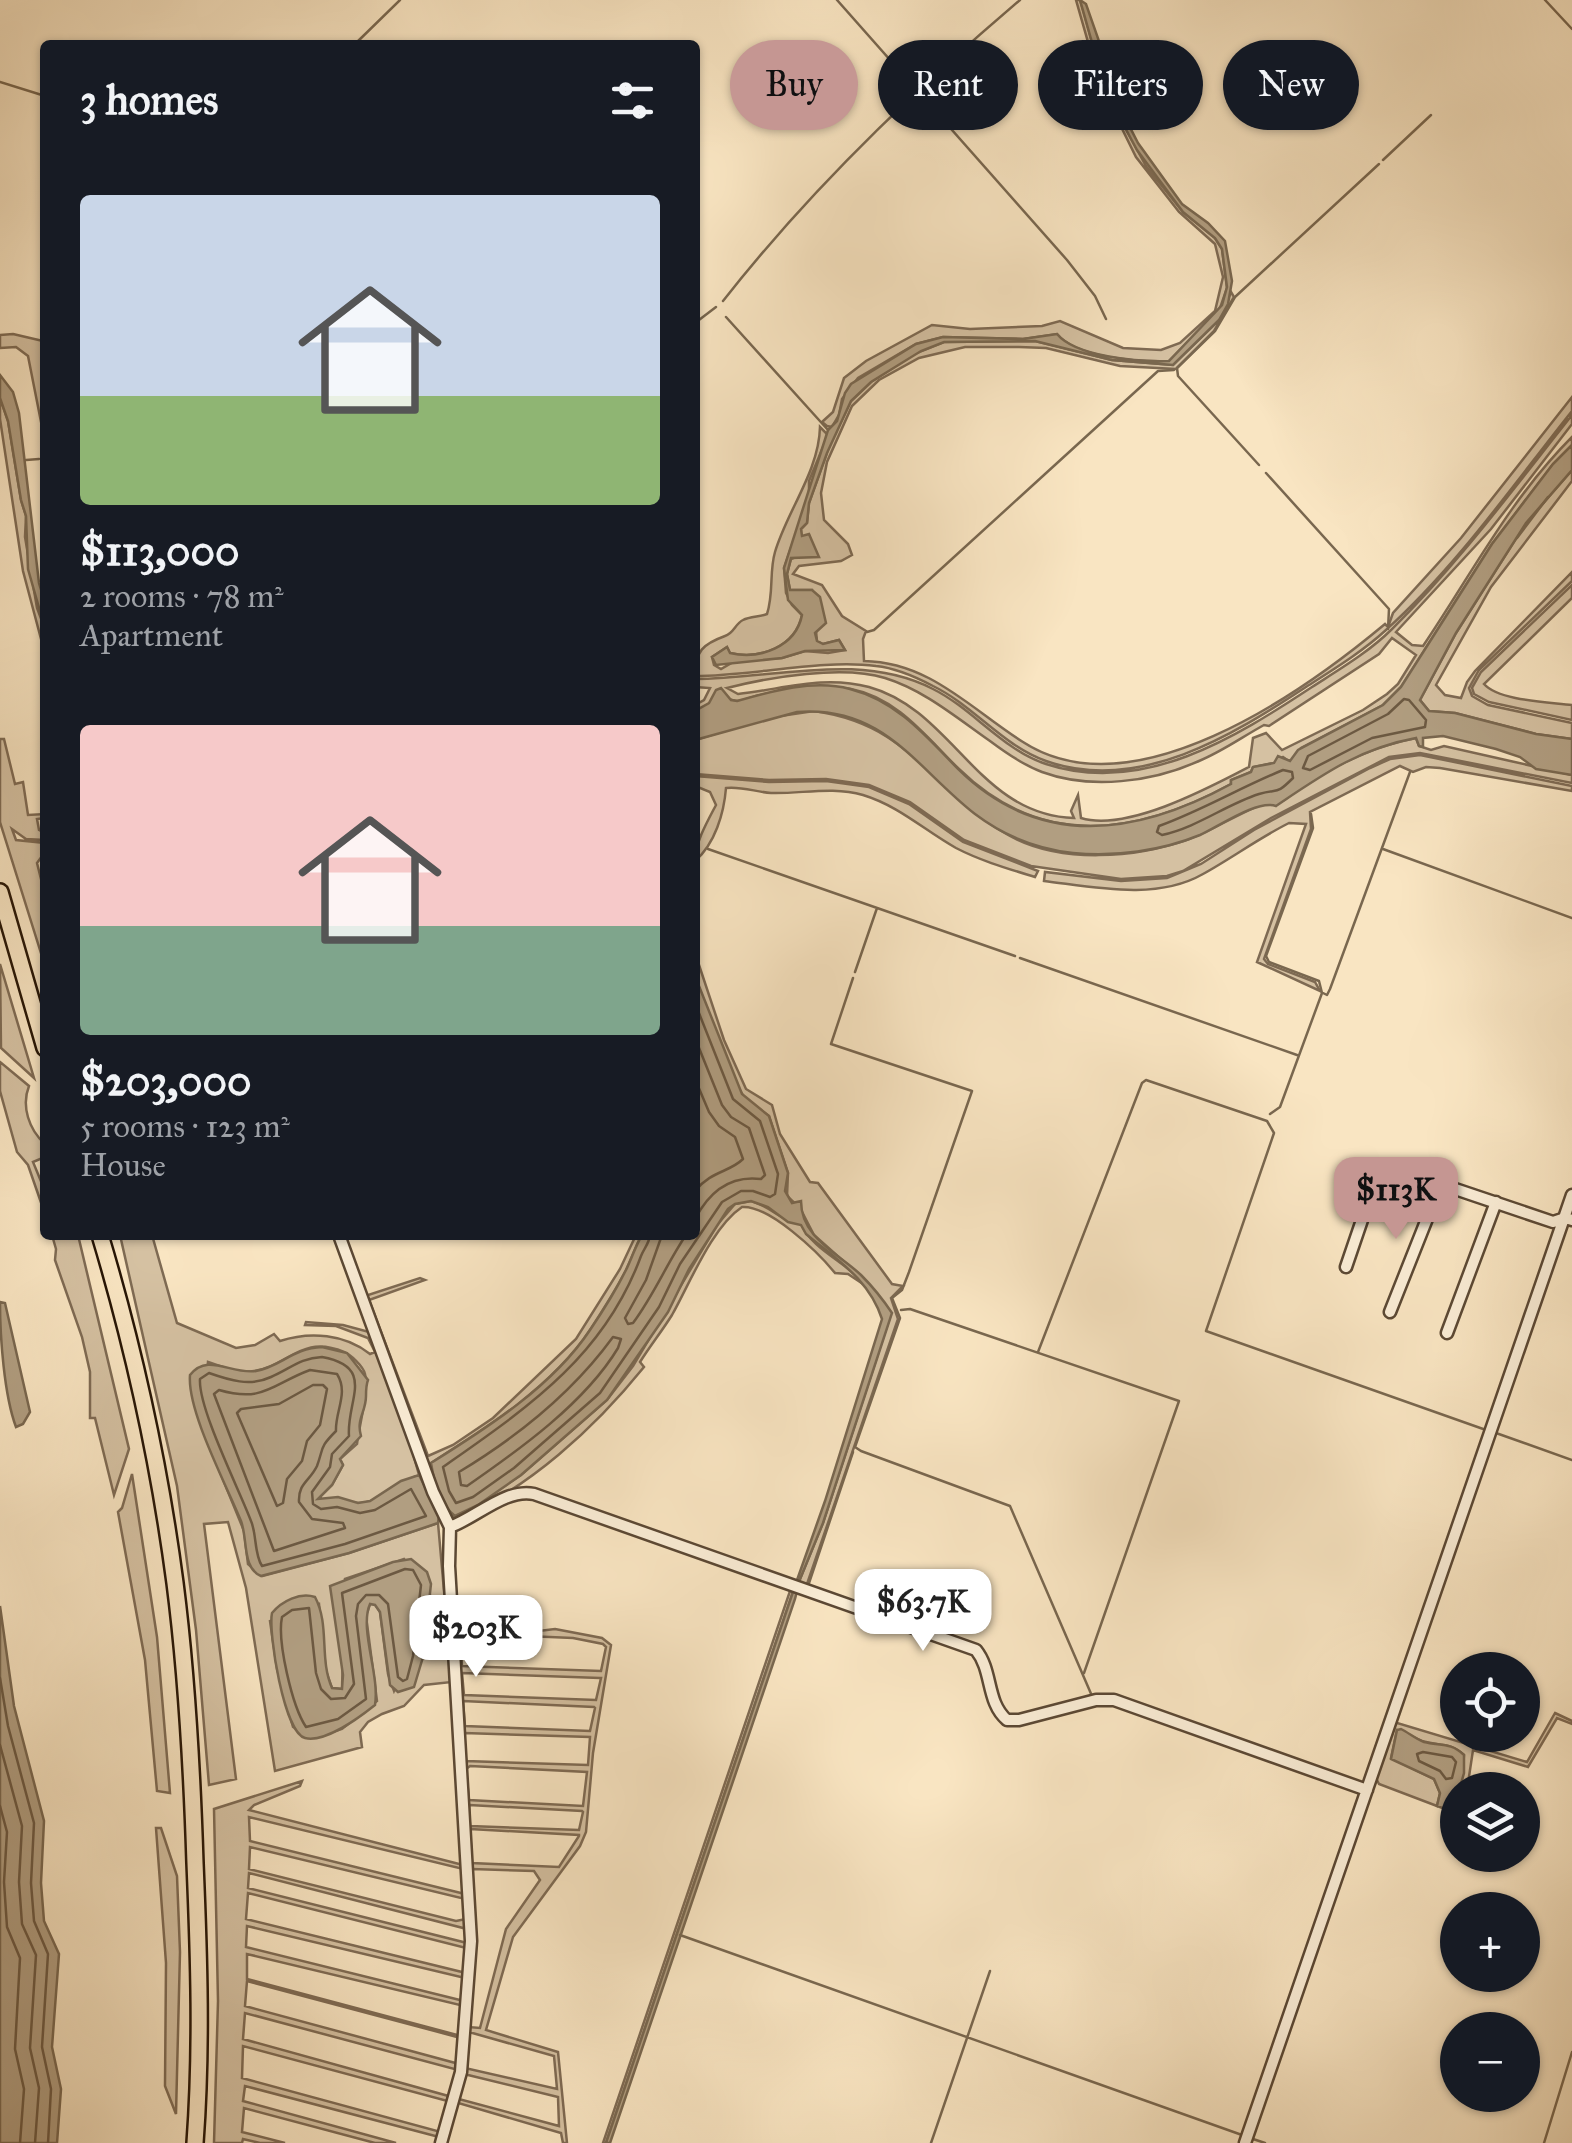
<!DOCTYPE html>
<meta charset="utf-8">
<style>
:root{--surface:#171b24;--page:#242831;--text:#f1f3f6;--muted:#9ea1a6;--accent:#c59692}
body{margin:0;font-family:"IM FELL Great Primer",serif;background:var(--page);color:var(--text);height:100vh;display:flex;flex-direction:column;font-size:38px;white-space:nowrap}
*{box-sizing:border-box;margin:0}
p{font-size:32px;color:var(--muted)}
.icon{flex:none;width:55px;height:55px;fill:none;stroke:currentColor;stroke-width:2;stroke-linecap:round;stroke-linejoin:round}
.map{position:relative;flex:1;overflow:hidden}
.drawer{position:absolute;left:40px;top:40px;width:660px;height:1200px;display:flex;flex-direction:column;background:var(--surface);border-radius:10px;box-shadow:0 2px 8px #0004}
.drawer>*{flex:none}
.banner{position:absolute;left:730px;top:40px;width:690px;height:90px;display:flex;gap:20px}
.tools{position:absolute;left:1440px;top:1652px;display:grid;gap:20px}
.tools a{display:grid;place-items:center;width:100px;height:100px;border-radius:50%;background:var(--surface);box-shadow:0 2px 8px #0004;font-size:50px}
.price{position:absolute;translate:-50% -85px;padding:0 22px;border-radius:20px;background:#fff;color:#222;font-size:32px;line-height:65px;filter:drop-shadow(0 2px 5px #0008)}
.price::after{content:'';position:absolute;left:50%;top:60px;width:30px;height:22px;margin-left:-15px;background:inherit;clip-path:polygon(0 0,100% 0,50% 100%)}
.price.active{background:var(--accent);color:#111}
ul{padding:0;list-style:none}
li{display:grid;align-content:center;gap:20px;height:530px;padding:0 40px}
li span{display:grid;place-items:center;height:310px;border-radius:10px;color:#555}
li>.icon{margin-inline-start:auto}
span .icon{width:180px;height:180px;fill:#fffc;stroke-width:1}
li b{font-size:42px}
h2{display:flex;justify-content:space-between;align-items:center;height:120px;padding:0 40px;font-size:42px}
.pill{padding:0 35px;border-radius:45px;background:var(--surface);box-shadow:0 2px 8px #0004;font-size:35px;line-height:90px}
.pill.active{background:var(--accent);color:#111}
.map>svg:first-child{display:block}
.green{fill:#d5c1a2;stroke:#7e6a53;stroke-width:2.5;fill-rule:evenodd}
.water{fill:#b19e81;stroke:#79674f;stroke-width:2.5}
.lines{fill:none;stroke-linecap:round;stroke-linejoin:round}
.shore{stroke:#6c5942;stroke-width:2.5}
.stream{stroke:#79674f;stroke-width:2.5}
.minor-casing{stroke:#5b4834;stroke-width:15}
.trunk-casing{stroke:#261404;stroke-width:20}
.minor{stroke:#fbeed7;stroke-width:10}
.trunk{stroke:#f9e5c2;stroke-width:15}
</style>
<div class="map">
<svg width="1572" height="2143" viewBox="0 0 1572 2143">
<rect width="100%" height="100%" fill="#f9e5c2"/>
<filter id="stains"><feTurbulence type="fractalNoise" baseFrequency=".002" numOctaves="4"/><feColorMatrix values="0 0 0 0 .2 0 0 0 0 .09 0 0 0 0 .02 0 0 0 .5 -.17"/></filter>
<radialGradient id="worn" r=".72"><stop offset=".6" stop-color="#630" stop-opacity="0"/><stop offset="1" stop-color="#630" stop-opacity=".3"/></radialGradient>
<!-- green -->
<path class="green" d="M1076,0H1080L1083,10L1106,92L1146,166L1183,212L1215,238L1222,249L1227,288L1219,311L1169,361C1139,362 1076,358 1057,334L1023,339L943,337L916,344L858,378L842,399L839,415L832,427L827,426L822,422L833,412L844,378L866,361L932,325L970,329L1042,326L1060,321L1123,348L1161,350L1180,343L1215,311L1223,277L1215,244L1179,212L1136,157L1100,84Z
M1231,292L1234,297L1214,331L1176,369L1120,366L1046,348L1019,347H965L919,358L879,380L852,406L827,462L821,493L824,520L848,544L852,555L841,561L799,566L793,574L822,585L842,616L866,631L863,639L864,661C930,662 972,710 1023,742C1133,813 1301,694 1385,624L1388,627L1393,613L1461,538L1572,397V411C1513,485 1457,566 1386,630C1362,652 1334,669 1306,687C1233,735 1139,794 1046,761C1003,746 974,706 933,686C916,677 896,668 876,666C821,659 753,676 695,676C695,651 703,644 725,636C734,633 735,624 743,620C750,616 760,617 767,614C774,593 769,572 775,552C787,511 819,471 820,427L828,435L809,481V496L784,568L786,593L792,605L802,615C795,647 760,660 730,653L727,647L712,657L714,665L721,669L735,661L782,658L805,651L828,653L845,650L839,640L823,644L817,641L812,590H790L787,574L791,559L814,550L809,535L801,537V529L807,523L809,503L830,444L851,401L871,382L914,354L944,342L1035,341L1112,360L1173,365L1219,320Z
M13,334L43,341L45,442L28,356L16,347L0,348V335Z
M0,398L8,421L21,500L26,516L25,537L37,608L45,629V654L23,571L0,419Z
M1572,415V424L1491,529L1396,632L1412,645L1423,646C1471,575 1510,499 1572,437V445L1553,464L1492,544L1401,687L1383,705L1301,748L1290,762L1283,757L1274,763L1253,767L1251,772L1231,780V784C1137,835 1042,850 959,769C927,738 898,698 851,689C834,686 777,691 760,695C753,696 744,701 738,701C731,701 723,696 716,694L709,704L695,711V705L704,700L710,688L695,687V679C774,679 859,651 933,689C973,709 1003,750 1046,764C1143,796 1236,737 1312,687C1340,669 1369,652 1392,629C1458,564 1514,488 1572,415ZM1392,638L1416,655L1398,684L1387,694L1363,710L1282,750L1266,733L1253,738L1249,767C1207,789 1126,832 1081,818L1078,795L1071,811L1074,818C978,815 953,710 869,687C823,675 784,689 738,694L727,688C770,677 843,665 885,678C924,690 957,718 990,741C1006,753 1023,765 1042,772C1091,790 1152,782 1199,761C1223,751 1242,737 1264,725L1269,726L1379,654Z
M1572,470V481L1491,587L1436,685L1445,695L1461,698L1467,682L1475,671L1572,572V581L1479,670L1469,688L1472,696L1488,705L1572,723V739L1536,734L1455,713L1429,711L1420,700L1456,633L1526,523Z
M1572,585V598L1484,684C1499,701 1549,702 1572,705V720L1489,702L1474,694L1472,688L1481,672Z
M814,711C915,725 931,793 1010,836C1061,864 1136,858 1189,839C1213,830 1234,816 1258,806C1265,803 1273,805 1280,802C1289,799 1296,789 1304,784C1341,763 1374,746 1416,738L1419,746L1431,750L1444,746L1572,775V783L1420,753L1389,757L1271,818L1183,871L1167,876L1121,879L1031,866L964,840L910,802L869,785L826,779L769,780L695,774V740L767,718Z
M0,739H4L15,784L23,782L28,815L45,814V818L37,819L39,830L45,833V840L26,839L12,829L16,840L45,843V852L37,863L45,895V966L0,822Z
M1420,755L1572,786V791L1440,768L1426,767L1413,772L1400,766L1310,812L1311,829L1264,959L1268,964L1315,982L1320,991L1257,962L1306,824L1289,823C1259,838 1232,858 1203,874C1156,901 1094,887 1044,881L1045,872L1121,881L1167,878L1201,864L1254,830L1370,768L1390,759Z
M695,776L769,782L826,781L869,787L909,804L963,842L1038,871L1035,877C1009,869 981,861 956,848C924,830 899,806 863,795C832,786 802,794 771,793C756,792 741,786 726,788C724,813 715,844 695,861C695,843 707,822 716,805L710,792L695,786Z
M695,953L724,1040L746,1089L772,1105L780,1134L810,1182L818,1183L892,1284L903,1286L891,1298L898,1319L806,1587L798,1584L823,1523L890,1317L867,1282L814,1235L800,1208L787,1196L788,1173L769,1116L745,1099L738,1087L696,980Z
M0,964L34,1078L1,1048Z
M0,1062L29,1086C21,1106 29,1130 45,1144V1157L33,1162L45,1191V1214L28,1165L17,1152L0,1091Z
M751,1201C770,1206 781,1221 801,1224C814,1252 848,1262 866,1286L848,1274L835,1273C818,1252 769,1205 742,1207C712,1227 690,1283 672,1315C662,1331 650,1346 640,1362L644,1367C594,1429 529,1488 456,1520L443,1507L365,1296L420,1278L425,1280L369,1300L428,1456L453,1445L493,1418L576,1339L620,1269L636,1235H642C635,1247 632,1258 626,1270C616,1290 603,1310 590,1330C553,1386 487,1428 431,1463L461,1515L521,1475L607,1400L633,1366L717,1225L735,1204Z
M52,1235H78L129,1449L114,1495L95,1418H90V1372L82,1337L55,1260L56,1249Z
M120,1235H152L177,1323L236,1348L255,1345L274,1334L280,1341C310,1331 345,1334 370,1354L375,1352L368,1338L336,1326L305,1325L306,1322L343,1325L373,1333L417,1455L414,1457L419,1475C400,1481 378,1504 358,1503C345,1503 330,1500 316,1500L332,1485L343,1465L340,1459L357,1444C359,1426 369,1391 365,1374C363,1366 351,1355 344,1352C301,1334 289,1366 254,1371C238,1374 223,1367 208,1362L202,1428L244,1531L248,1564L262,1576L349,1553L438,1523L452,1682L424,1685L404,1706L382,1714L368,1722L360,1732L362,1747L275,1771L246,1588L228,1522L204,1524L236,1779L209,1785L196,1630L177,1486ZM404,1559L430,1595L425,1622L394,1691L388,1674L380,1612L375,1604H370L366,1616L377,1701L342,1729L314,1738L293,1727L277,1669L270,1621L319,1604L326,1671L332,1688L342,1689L345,1579Z
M132,1474L157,1637L170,1793L157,1791L145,1660L118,1512L122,1508Z
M791,1588L794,1589L606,2143H603Z
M555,1629L602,1638L611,1645L593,1753L586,1832L580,1846L513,1937L486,2030L558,2052L567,2143H563L561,2133L458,2103L459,2099L559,2126L558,2097L464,2074L465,2068L557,2089L554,2056L469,2032V2027L480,2028L506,1929L540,1880L534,1871L472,1869L470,1876L458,1641ZM526,1636L573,1638L603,1644L606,1647L601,1671L462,1666L461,1644ZM462,1673L600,1678H601L596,1700L464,1695ZM463,1701L594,1707L595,1708L590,1731L465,1726ZM464,1733L590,1737L588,1765L466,1761ZM470,1766L587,1772L583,1806L469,1800L466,1769ZM469,1805L582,1811L583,1812L579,1830L470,1826ZM470,1829L579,1835V1836L559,1867L472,1863Z
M1555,1713L1572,1721V1724L1557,1718L1528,1767L1473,1750L1467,1790H1461L1464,1755C1450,1742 1438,1746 1422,1741C1412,1737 1407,1732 1397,1730L1391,1758L1434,1779L1440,1793L1437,1806L1379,1784L1376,1778L1394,1722L1527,1762Z
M302,1781L300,1786L254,1805L249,1810L463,1865V1869L249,1817L250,1841L465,1894V1899L250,1847L249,1869L456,1921L466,1919L467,1929L249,1873L248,1888L467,1943L466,1948L248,1893L246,1919L466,1973L465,1978L247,1926L246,1947L464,2001V2006L247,1954V1979L461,2036V2038L247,1981L245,2006L459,2064L458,2070L245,2013L243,2039L452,2097L451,2102L243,2046L242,2078L441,2132L439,2137L245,2086L243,2101L396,2143H375L244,2108L242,2132L285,2143H260L243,2139L242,2143H214L218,2001L214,1809Z
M156,1828H161L177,1876L180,1952L176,2114L165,2086L166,1963Z"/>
<!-- water -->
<path class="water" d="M1080,0L1086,4L1107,64L1114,96L1138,143L1182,204L1208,223L1225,241L1232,281L1228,304L1219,320L1173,365L1112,360L1035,341L944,342L921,351L871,382L851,401L827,453L809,503L807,523L801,529L802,536L809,534L819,557L791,558L787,574L790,590H812L820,597L826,623L815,633L817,641L823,644L839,640L845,650L805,651L782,658L716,665L712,657L727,647L730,653C759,660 796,647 802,615L788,600L784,568L828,430L837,421L845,393L851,384L916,344L943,337L1023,339L1057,334C1076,357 1139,362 1169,361L1222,305L1227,287L1222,249L1215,238L1183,212L1137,150L1106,92Z
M0,375L13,392L19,413L39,583L45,603V629L28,569L26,516L21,500L8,421L0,398Z
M1572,445V470L1526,523L1456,633L1420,700L1429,711L1455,713L1536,734L1572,739V775L1536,769L1520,757L1496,749L1443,736L1423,738V747L1419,746L1416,738C1360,748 1322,775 1276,806C1258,799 1218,827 1200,835C1161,851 1115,857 1073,853C1037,849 1004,836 975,814C916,768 884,705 797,712L695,740V711L709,703L716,690L721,688L731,700L737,701C772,691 814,679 850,689C897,701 926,736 958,769C1040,850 1138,835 1231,784V780L1251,772L1253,767L1274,763L1278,756L1290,761L1298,750L1383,705L1401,687L1492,544L1553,464Z
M695,976L742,1094L769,1116L788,1173L785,1191L792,1203L801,1201C801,1238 838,1253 861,1275C872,1286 884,1301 892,1313L823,1523L798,1584L796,1583L825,1501L882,1319C869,1279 837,1260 806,1234L801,1225L788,1222L768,1207L751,1201L735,1204L728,1209L689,1269L668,1312L607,1400L521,1475L478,1505L455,1516C440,1505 434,1482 431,1463C487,1428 553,1386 590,1330C603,1311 616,1290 626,1270C632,1258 635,1247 642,1235H695Z
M0,1302L5,1303L30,1412L23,1424L16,1427C4,1395 0,1336 0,1302Z
M322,1347L347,1353L368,1380C366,1385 366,1390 366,1396C366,1412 356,1419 361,1436L340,1459L343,1465L332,1485L318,1499L338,1497L358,1503L370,1501L401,1481L419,1475L439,1515L438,1523L349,1553L261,1576C242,1568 248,1540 241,1521C226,1484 187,1411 190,1375C208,1352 231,1375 256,1371C280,1367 293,1348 322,1347Z
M411,1559L427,1572L431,1584L423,1657L414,1687L398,1692L390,1685L380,1612L375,1605L370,1604C359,1629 380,1675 375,1705C360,1717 325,1743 305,1738C284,1733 268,1632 272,1613C282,1601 300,1592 315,1597C330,1625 319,1659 332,1688L342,1689L343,1675L330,1586L393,1562Z
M794,1589L797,1591L795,1599L610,2143H606Z
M0,1606L14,1706L44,1821L41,1883L44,1921L59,1954L52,2047L61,2089L57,2143H0Z
M1401,1729C1409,1733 1416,1739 1424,1742C1440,1746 1451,1742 1464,1755V1773L1453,1812L1437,1806L1440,1793L1434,1779L1391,1759L1397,1730Z"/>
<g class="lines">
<!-- shore -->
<path class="shore" d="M1404,699L1409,700L1426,720L1425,727L1372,738L1310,770L1303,768L1308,756L1388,714Z
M1283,770L1292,772L1293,778C1275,796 1279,788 1259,794C1225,805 1198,827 1162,835L1157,832L1159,826C1203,810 1241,787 1283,770Z
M695,1038L722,1105L731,1117L749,1128L765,1175L761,1179C730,1175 709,1192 695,1219
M695,1079L709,1112L719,1126L735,1137L743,1159C730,1172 711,1171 695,1191
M650,1235C649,1244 644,1248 641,1256C604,1357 527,1408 443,1467L449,1491L456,1503L473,1497L514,1468L600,1393L659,1307L680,1264L722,1202L741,1191H753L770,1197L775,1194L778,1174L760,1121L733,1099L695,1003
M662,1235L646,1280L625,1318L628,1324L633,1323C654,1295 667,1263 686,1235
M613,1337L621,1339L618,1348C585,1403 519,1450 467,1486L461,1485L459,1472C517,1437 573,1392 613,1337Z
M322,1357C377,1367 346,1401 349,1436L332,1454L330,1467L312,1492L313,1504L321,1509L337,1507L360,1513L375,1510L411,1489L426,1516L345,1544L262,1566C254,1554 257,1535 251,1521C239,1489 198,1408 200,1379L209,1373C229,1380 250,1387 271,1377C290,1369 300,1358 322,1357Z
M310,1370L337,1374C349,1393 335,1411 336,1431C319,1448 324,1447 317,1466C310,1481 298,1483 299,1502L312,1519L343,1523L345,1528L274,1551L214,1394L219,1390C264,1403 272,1384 310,1370Z
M313,1385H323L327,1389L320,1425L307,1441L302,1461L287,1479L283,1503L277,1506L237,1413L241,1409L279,1404Z
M405,1569L413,1570L421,1585L413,1656L407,1679L403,1681L398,1677L388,1604L379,1595H366L358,1604L356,1616L366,1699L338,1719L306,1727C292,1706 277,1641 282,1617L292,1610L309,1608L316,1673L321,1689L331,1699L345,1698L354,1684L342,1593Z
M0,1678L8,1726L34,1823L31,1883L34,1921L48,1954L42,2047L51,2089L48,2143
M0,1745L22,1826L19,1882L22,1924L36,1955L30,2048L39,2088L35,2143
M1423,1752L1452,1757L1456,1762L1452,1778L1446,1779L1440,1771L1419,1761L1417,1754Z
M0,1806L7,1832L4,1882L7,1927L20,1958L15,2049L24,2089L20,2143"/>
<!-- stream -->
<path class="stream" d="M837,0L1067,260L1095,296L1106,319
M1545,0L1572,29
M354,45L400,0
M0,82L45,96
M1383,160L1431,115
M723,301C810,190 913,91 1020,0
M726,317L828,430
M695,323L716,307
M26,460L39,459
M1259,465L1178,376L1177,368L1215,331L1235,297L1379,164
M1266,473L1389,609L1388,629
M1517,538L1548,497
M867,632L874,630L1158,371L1174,370
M708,849L1015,956
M1383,849L1572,918
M1020,958L1297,1055
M855,972L877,908
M853,978L831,1044L972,1091L909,1272L902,1290L892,1298L900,1318L855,1447L861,1451L1010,1506L1092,1696
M1323,993L1327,995L1330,989L1410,772
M1270,1114L1280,1107L1322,993L1319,981L1269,962L1266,956L1313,828L1311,814
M901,1310L910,1309L1179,1401L1084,1673
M1038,1352L1142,1083L1146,1080L1267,1121L1274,1133L1206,1331L1486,1430
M1496,1433L1572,1460
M808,1586L853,1452
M680,1935L1242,2135
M1253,2139L1265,2143
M931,2143L990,1971
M1544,2143L1572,2052"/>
<!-- minor casing -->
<g class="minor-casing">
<path id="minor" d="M339,1235L433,1492L450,1527L449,1566L471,1941L461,2072L441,2143
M1346,1267L1379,1170L1384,1165L1553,1222L1565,1218L1572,1220
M1390,1312L1440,1186
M1447,1333L1496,1202
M450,1527C477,1517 506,1488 534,1494L976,1650C993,1671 986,1702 1007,1720H1019L1096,1700H1114L1367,1790
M1245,2143L1572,1195"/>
</g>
<!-- trunk casing -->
<g class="trunk-casing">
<path id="trunk" d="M0,892L45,1048
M100,1235C133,1345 160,1469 175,1583C187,1676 192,1769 195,1863C199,1957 202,2049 195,2143"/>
</g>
<!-- minor -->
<use href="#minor" class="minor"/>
<!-- trunk -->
<use href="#trunk" class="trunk"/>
</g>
<rect width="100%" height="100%" filter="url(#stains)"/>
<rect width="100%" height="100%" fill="url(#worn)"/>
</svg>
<div class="tools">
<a><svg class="icon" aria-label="locate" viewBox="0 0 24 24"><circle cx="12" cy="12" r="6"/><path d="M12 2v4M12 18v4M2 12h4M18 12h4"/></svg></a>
<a><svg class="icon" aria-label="layers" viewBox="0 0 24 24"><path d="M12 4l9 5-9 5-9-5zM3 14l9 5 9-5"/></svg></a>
<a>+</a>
<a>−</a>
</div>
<b class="price active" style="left:1396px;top:1242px">$113K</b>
<b class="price" style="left:923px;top:1654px">$63.7K</b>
<b class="price" style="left:476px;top:1680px">$203K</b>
<div class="banner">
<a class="pill active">Buy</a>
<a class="pill">Rent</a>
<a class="pill">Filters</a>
<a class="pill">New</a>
</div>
<section class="drawer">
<h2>3 homes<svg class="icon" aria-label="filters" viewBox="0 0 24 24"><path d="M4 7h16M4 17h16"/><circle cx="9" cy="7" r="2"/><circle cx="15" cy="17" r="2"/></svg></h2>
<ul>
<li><span style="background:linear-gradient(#c9d6e8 65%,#8fb573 0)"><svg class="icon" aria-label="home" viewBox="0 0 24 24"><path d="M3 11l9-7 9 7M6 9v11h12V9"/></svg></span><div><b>$113,000</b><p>2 rooms · 78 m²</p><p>Apartment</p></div></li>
<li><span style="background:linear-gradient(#f6c9c9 65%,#7fa58c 0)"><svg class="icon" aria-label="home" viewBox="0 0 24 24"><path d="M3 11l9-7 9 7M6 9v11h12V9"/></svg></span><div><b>$203,000</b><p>5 rooms · 123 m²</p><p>House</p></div></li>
</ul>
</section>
</div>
